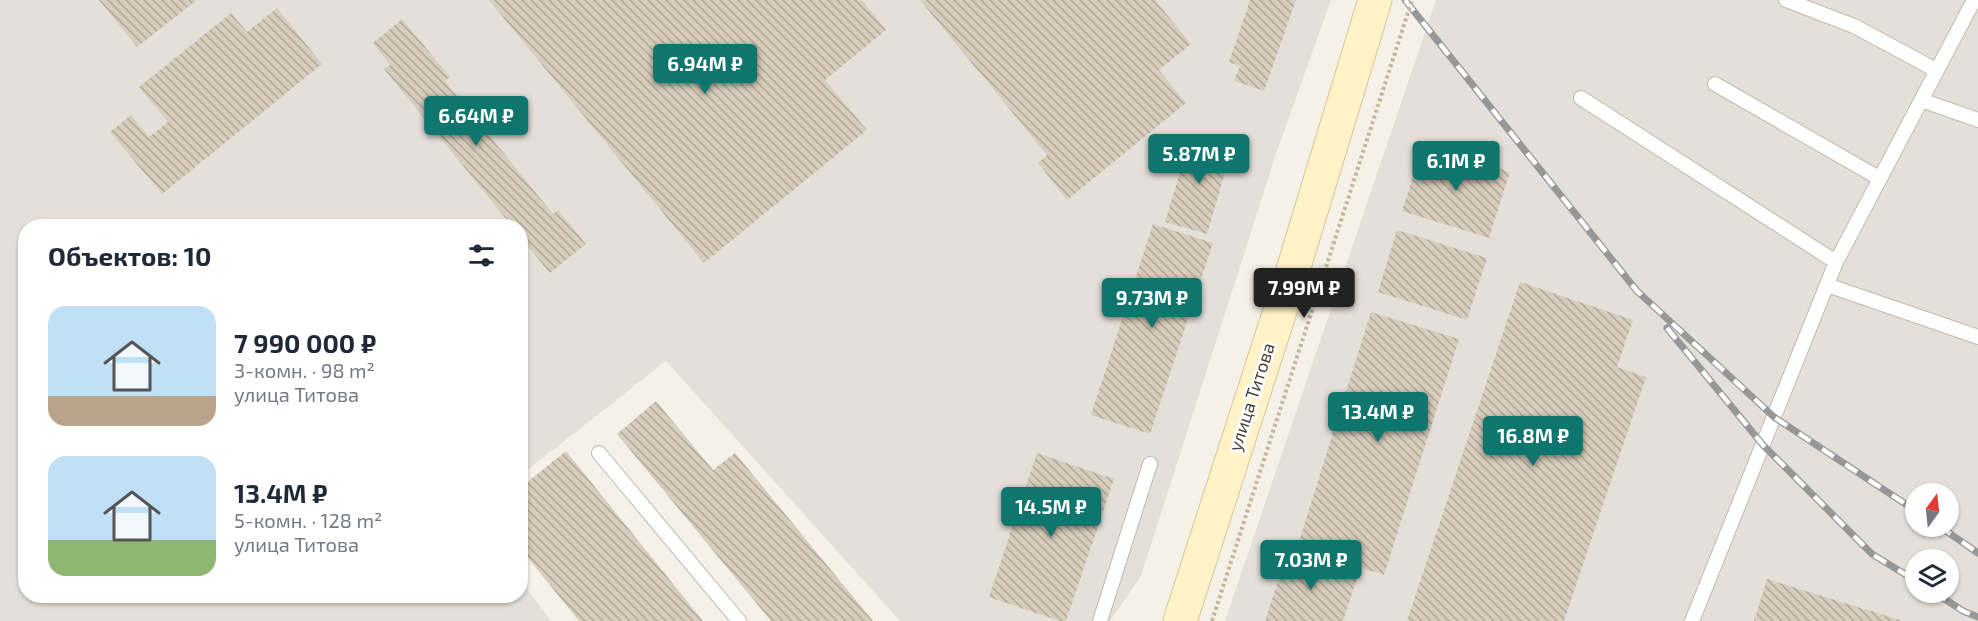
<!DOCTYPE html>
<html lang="ru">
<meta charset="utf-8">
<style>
:root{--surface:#fff;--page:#f6f6f7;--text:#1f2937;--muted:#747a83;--accent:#0f766e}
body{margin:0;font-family:"Exo 2",sans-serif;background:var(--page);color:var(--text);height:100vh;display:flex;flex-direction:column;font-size:22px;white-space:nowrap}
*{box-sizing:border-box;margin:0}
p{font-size:20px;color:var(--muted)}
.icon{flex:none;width:33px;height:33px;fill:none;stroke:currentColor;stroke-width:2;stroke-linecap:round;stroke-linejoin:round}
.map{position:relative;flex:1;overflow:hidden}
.side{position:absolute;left:18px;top:219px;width:510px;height:384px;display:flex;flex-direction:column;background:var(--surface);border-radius:24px;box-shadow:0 2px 4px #0004}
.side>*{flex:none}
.needle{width:39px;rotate:15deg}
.buttons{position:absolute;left:1905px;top:483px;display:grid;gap:12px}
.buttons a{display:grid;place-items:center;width:54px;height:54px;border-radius:50%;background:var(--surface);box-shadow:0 2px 4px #0004;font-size:30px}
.price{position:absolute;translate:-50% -51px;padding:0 14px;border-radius:6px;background:var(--accent);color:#fff;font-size:20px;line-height:39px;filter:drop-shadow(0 2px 3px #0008)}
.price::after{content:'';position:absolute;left:50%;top:36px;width:18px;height:14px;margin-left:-9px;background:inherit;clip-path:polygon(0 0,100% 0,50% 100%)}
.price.selected{background:#222;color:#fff}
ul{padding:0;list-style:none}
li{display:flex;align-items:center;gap:18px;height:150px;padding:0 30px}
li span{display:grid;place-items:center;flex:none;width:168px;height:120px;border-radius:18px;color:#555}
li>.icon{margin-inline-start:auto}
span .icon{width:72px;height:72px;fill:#fffc;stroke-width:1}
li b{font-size:26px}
h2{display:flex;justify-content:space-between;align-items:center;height:72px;padding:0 30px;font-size:26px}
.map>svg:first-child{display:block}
.industrial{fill:#e4e0d9;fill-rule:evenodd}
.building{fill:url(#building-back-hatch)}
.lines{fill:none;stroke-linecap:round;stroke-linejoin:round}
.lane-casing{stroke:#c1baaa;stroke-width:16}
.secondary-casing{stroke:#d8c795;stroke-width:35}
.lane{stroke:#fff;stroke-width:14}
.secondary{stroke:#fff3c7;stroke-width:33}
.rail-casing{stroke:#979797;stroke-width:7}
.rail{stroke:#fff;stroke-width:4.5;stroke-dasharray:14;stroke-linecap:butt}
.path-bridge{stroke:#c4b69a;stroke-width:4;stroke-dasharray:3 3;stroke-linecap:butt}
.labels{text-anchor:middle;stroke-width:5;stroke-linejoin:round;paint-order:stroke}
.street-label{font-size:18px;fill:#494236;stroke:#fff}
</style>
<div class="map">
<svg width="1978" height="621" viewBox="0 0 1978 621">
<defs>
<pattern id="building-back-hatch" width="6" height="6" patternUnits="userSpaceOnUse" patternTransform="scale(1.5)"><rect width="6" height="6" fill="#d7cdbc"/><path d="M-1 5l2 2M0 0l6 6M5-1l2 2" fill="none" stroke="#b0a89a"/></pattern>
</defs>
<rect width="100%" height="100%" fill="#f5f1e8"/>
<!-- industrial -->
<path class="industrial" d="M0,0H1331L1276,154L1141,576L1110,621H900L666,361L521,475L520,226H26V596H520L521,581L551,621H0Z
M1436,0H1978V621H1225ZM1916,494H1948V526H1916ZM1916,560H1948V592H1916Z"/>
<!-- building -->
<path class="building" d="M99,0H197L137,47Z
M489,0H862L886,30L825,80L867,130L704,263Z
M920,0H1155L1191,44L1159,70L1186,103L1067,200L1038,163L1047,155Z
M1250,0H1296L1264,91L1234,81L1240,66L1229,62Z
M277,8L322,64L162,194L110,132L131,115L149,137L168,122L139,87L231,13L247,32Z
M402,19L450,77L445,81L553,214L558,210L586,244L550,273L520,237V226H512L384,69L390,65L373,43Z
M1191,136L1232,149L1207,234L1165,222Z
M1423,145L1510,172L1489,238L1402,211Z
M1153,224L1213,243L1150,434L1091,415Z
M1397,230L1487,258L1467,320L1378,292Z
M1520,282L1633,320L1617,367L1646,377L1564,621H1407Z
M1371,312L1459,339L1384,575L1297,548Z
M656,401L713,470L735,453L873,621H771L617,434Z
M566,451L703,621H579L520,548V488Z
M1037,453L1114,479L1066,621H1059L989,597Z
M1288,550L1359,573L1343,621H1265Z
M1767,579L1900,620V621H1754Z"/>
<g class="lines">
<!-- lane casing -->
<g class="lane-casing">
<path id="lane" d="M1786,0L1854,26L1936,70
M1715,84L1879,178
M1581,98L1836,262
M1921,100L1978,120
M1827,285L1978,337
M599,453L739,621
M1100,621L1150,464
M1692,621L1836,262L1974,0"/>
</g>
<!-- secondary casing -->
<g class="secondary-casing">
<path id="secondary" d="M1180,621L1290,280L1375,0"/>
</g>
<!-- lane -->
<use href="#lane" class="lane"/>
<!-- secondary -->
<use href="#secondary" class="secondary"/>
<!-- rail casing -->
<g class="rail-casing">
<path id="rail" d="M1405,0L1637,291L1774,417L1916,511
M1667,328L1763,445L1872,554L1916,581
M1939,526L1978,553
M1934,592L1963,611L1978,617"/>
</g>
<!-- rail -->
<use href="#rail" class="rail"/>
<!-- path-bridge -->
<path class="path-bridge" d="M1212,621L1412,0"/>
</g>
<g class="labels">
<!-- street labels -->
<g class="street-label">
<text transform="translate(1252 397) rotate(-72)" y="6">улица Титова</text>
</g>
</g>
</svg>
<div class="buttons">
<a><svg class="needle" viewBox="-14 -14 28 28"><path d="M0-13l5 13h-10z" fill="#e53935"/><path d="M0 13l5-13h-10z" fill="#747a83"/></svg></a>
<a><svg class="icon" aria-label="layers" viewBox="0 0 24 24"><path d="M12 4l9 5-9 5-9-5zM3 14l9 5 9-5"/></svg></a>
</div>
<b class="price" style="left:705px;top:95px">6.94M ₽</b>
<b class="price" style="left:476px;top:147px">6.64M ₽</b>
<b class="price" style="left:1199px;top:185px">5.87M ₽</b>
<b class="price" style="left:1456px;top:192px">6.1M ₽</b>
<b class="price selected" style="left:1304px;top:319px">7.99M ₽</b>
<b class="price" style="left:1152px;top:329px">9.73M ₽</b>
<b class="price" style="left:1378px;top:443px">13.4M ₽</b>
<b class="price" style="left:1533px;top:467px">16.8M ₽</b>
<b class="price" style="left:1051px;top:538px">14.5M ₽</b>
<b class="price" style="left:1311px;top:591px">7.03M ₽</b>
<section class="side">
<h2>Объектов: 10<svg class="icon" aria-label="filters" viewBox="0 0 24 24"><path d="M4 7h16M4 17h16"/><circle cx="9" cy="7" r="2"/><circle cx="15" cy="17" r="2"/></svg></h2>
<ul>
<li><span style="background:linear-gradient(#bfe0f5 75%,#b9a48a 0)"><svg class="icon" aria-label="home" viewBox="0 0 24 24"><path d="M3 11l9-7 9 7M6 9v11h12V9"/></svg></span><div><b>7 990 000 ₽</b><p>3-комн. · 98 m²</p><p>улица Титова</p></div></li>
<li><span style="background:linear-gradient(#bfe0f5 70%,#8fb573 0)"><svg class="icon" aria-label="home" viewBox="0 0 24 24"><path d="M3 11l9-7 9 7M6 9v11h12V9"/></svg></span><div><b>13.4M ₽</b><p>5-комн. · 128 m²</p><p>улица Титова</p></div></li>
</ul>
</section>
</div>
